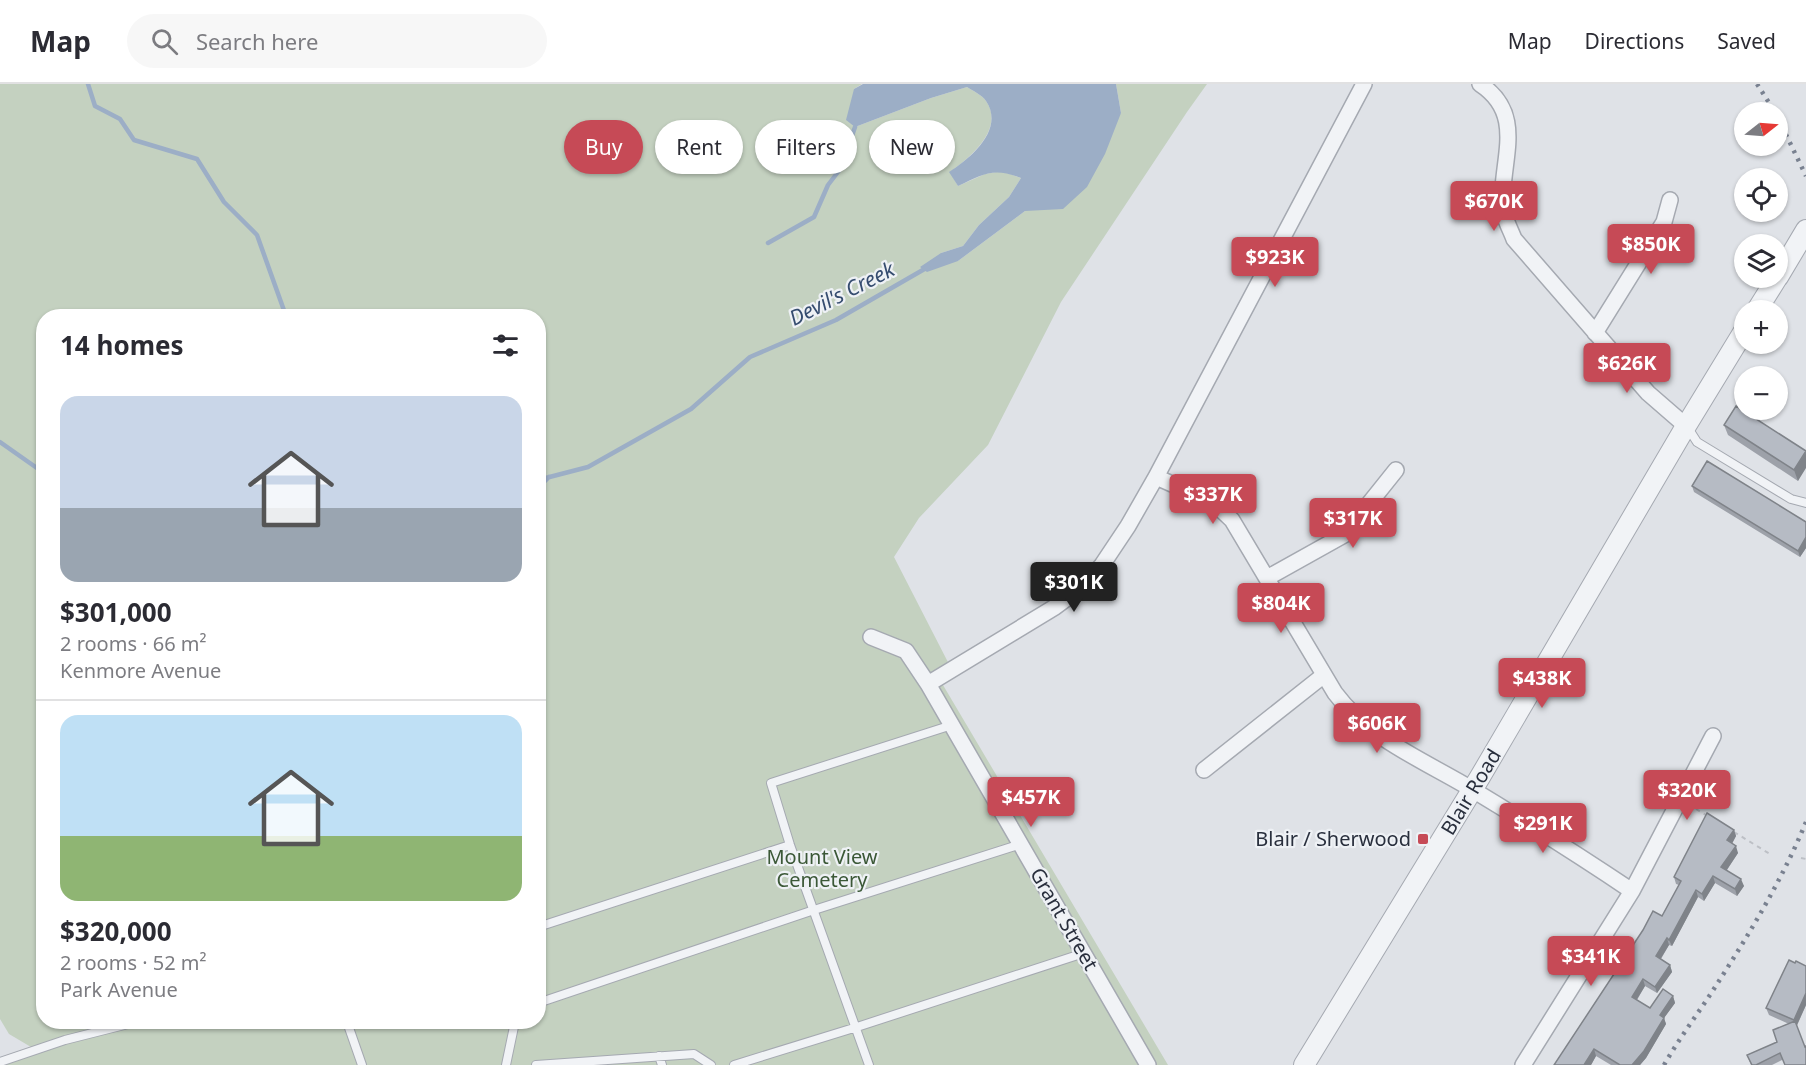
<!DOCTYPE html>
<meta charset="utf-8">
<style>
:root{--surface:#fff;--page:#f7f7f7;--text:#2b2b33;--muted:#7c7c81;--line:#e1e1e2;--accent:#c64a56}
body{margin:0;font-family:"Noto Sans",sans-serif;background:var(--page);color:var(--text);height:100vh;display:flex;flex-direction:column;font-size:22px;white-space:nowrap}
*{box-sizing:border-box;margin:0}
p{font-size:20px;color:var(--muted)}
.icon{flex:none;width:33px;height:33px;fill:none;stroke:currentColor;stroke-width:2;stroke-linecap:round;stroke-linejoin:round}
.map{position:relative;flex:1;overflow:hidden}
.drawer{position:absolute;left:36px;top:225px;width:510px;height:720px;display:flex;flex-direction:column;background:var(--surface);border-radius:24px;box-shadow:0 2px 4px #0004}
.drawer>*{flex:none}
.top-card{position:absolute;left:564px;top:36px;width:570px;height:54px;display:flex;gap:12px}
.needle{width:39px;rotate:73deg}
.fabs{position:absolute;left:1734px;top:18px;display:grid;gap:12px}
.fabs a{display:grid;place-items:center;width:54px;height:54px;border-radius:50%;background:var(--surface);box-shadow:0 2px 4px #0004;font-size:30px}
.price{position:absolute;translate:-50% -51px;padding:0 14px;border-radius:6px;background:var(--accent);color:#fff;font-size:20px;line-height:39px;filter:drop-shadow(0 2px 3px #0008)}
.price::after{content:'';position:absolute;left:50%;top:36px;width:18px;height:14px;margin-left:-9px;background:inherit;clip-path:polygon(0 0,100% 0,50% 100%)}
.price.current{background:#222;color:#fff}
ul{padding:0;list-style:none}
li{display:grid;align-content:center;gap:12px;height:318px;padding:0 24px}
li+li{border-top:2px solid var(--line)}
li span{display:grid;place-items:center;height:186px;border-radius:18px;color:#555}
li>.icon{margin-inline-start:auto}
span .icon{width:108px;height:108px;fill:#fffc;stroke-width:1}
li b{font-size:26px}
h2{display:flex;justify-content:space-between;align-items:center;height:72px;padding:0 24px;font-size:26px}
.tag{padding:0 21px;border-radius:27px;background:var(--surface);box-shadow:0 2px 4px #0004;font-size:21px;line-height:54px}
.tag.current{background:var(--accent);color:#fff}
header{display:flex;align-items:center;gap:36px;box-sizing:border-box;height:84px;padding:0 30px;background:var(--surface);border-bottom:2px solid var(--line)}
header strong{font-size:28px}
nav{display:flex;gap:33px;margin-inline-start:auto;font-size:21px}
.search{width:420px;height:54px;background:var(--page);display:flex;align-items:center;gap:15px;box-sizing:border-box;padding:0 21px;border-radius:33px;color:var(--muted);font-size:22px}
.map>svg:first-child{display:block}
.green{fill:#c4d1c0;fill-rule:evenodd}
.water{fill:#9caec6}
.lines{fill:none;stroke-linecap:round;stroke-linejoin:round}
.stream{stroke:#9caec6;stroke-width:4.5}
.service-casing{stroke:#a5a9b1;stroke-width:10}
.minor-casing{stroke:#a5a9b1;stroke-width:18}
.tertiary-casing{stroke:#a5a9b1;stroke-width:22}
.path{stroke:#bdc0c6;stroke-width:2;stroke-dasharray:4.5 4.5;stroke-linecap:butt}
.service{stroke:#f1f3f6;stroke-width:8}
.minor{stroke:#f1f3f6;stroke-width:15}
.tertiary{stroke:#f1f3f6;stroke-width:20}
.rail{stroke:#798190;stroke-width:4.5;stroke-dasharray:3 6;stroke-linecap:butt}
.wall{fill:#9da1a9}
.shaded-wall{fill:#7f8389}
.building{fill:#b6bbc4;stroke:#7f8389;stroke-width:1.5}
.poi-dot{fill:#c64a56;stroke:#eef1f5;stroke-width:2}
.labels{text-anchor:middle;stroke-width:4.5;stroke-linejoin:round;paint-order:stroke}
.street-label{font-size:20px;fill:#292f3d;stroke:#eef1f5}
.poi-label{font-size:20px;fill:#292f3d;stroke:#eef1f5;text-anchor:end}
.park-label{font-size:20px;fill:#3b5837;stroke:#eef1f5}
.water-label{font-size:21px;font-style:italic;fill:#354c6f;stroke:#eef1f5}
</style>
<header>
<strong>Map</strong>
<div class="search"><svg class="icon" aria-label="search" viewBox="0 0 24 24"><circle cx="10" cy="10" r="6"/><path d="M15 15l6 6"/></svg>Search here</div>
<nav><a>Map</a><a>Directions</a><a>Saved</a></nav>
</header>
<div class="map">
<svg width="1806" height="981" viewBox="0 0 1806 981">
<rect width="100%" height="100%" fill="#dfe2e7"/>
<!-- green -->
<path class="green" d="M0,0H862L854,5L855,43L931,14L967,3C973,7 982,11 986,17C1005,44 971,73 950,88L958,102L985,90L1002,87L1021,94L1009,113L979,141L963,162L941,169L958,177L1025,127L1121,29L1116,0H1207L1187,28L1061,218L988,361L919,434L894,473L952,586L940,596L1168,981H0L36,966L9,950L0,935ZM44,232H538V938H44Z"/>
<!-- water -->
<path class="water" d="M863,0H1116L1121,29L1105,70L1087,103L1063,125L1025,127L958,177L927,188L920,183L941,169L963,162L979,141L1009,113L1021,94C993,83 984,90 958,102L949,88C971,74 1005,45 986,17C982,11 973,7 967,3L931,14L855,43L846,36L854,5Z"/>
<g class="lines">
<!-- stream -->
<path class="stream" d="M88,0L95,22L120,35L134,56L197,75L224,118L257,151L286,232
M768,159L814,133L828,101L841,84L855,43
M0,358L44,389
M538,396L588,383L691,325L750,273L836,236L928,183
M538,404L549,393"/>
<!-- service casing -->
<g class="service-casing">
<path id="service" d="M1688,344L1697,358L1791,415L1806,419
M538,843L790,761
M538,919L814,826L1021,760
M347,938L362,981
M659,972L662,981
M0,978L65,956L136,938
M506,981L515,938
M536,981L694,970L711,981
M734,981L857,943L1084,869
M869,981L790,761L771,699L952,641"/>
</g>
<!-- minor casing -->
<g class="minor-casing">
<path id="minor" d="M1480,0C1530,33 1496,83 1504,129C1506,138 1511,147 1514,155L1648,309L1686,342
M1595,249L1664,138L1670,116
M1156,393L1213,418L1232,436L1335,609C1369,655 1425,677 1473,706C1526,738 1580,772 1632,807
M1267,494L1344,451L1396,386
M871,553L906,567L928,600L1148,981
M928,600L1055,523L1082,503L1102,481L1128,442L1156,393L1364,0
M1204,686L1324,591
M1523,981L1632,807L1713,652"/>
</g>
<!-- tertiary casing -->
<g class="tertiary-casing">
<path id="tertiary" d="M1778,193L1806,146
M1757,226L1777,194
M1304,981L1480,693L1686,342L1744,247"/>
</g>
<!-- path -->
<path class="path" d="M1696,725L1709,733
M1734,748L1770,770
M1801,774L1806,775"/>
<!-- service -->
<use href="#service" class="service"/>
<!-- minor -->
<use href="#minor" class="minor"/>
<!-- tertiary -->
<use href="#tertiary" class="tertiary"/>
<!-- rail -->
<path class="rail" d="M1757,0L1775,28
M1778,34L1806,92
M1664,981C1680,953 1700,927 1717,900C1750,849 1783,794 1806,738"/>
</g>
<!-- wall -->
<path class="wall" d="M1724,341L1806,367L1798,397L1728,351Z
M1692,402L1806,438V464L1800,473L1694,408Z
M1734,746L1736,752L1732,760L1738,769L1727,786L1744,802L1737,812L1715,799L1704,817L1698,813L1672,862L1669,861L1661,875L1670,881L1672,888L1657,909L1645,902L1637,916L1650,924L1673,912L1675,919L1664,934L1666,940L1646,974L1640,981H1611L1596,972L1591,981H1554L1643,846L1662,832L1679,801L1676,800L1674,793Z
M1795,879L1806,882V921L1782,976L1772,981H1751L1747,971L1777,958L1789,940L1769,931L1766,924Z"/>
<!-- shaded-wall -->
<path class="shaded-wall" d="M1806,368V384L1798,397L1794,386Z
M1806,453V464L1800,473L1798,467Z
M1734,746L1736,752L1730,763L1727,756Z
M1736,762L1738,769L1724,790L1721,783Z
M1713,792L1715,799L1704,817L1702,810Z
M1741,795L1744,802L1737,812L1735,805Z
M1696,806L1698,813L1672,862L1669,856Z
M1667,854L1669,861L1658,879L1656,872Z
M1670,881L1672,888L1657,909L1655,903Z
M1643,895L1645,902L1634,920L1632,913Z
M1806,909V921L1796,943L1794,936Z
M1673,912L1675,919L1664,934L1666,940L1646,974L1640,981H1632L1660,931Z
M1594,965L1596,972L1591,981H1584Z"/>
<!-- building -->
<path class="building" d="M1736,322L1806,367L1794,386L1724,341Z
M1707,377L1806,438V453L1798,467L1692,402Z
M1707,729L1734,746L1727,756L1736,762L1721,783L1741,795L1735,805L1713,792L1702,810L1696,806L1669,856L1667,854L1656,872L1670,881L1655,903L1643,895L1632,913L1650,924L1663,905L1673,912L1660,931L1664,934L1644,967L1632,981H1620L1594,965L1584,981H1554L1643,846L1653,827L1662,832L1681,797L1674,793Z
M1789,876L1795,879L1796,877L1806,882V909L1794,936L1766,924Z
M1795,937L1805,963L1806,962V981H1785L1780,969L1756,981H1752L1747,971L1777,958L1773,946Z"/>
<!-- markers -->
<rect class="poi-dot" x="1417" y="749" width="12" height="12" rx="3"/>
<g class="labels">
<!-- street labels -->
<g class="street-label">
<text transform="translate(1471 708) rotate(-59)" y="7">Blair Road</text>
<text transform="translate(1064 835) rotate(60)" y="7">Grant Street</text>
</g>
<!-- poi labels -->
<g class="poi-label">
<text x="1411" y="762">Blair / Sherwood</text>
</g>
<!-- park labels -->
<g class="park-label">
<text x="822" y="780">Mount View<tspan x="822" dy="23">Cemetery</tspan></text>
</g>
<!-- water labels -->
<g class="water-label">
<text transform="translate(842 210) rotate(-27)" y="7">Devil's Creek</text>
</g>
</g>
</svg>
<div class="fabs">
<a><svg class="needle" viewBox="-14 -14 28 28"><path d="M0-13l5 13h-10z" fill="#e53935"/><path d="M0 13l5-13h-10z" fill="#7c7c81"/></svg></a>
<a><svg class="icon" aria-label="locate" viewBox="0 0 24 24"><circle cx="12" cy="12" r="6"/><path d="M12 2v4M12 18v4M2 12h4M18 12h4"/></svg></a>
<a><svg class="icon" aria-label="layers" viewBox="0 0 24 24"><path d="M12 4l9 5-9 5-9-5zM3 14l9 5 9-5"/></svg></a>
<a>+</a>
<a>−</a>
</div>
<b class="price" style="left:1494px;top:148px">$670K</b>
<b class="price" style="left:1651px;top:191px">$850K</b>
<b class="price" style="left:1275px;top:204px">$923K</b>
<b class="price" style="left:1627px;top:310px">$626K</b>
<b class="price" style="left:1213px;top:441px">$337K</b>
<b class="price" style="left:1353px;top:465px">$317K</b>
<b class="price current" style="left:1074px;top:529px">$301K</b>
<b class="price" style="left:1281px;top:550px">$804K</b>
<b class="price" style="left:1542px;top:625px">$438K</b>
<b class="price" style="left:1377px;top:670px">$606K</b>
<b class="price" style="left:1687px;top:737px">$320K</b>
<b class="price" style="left:1031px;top:744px">$457K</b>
<b class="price" style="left:1543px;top:770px">$291K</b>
<b class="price" style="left:1591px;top:903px">$341K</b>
<div class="top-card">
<a class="tag current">Buy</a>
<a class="tag">Rent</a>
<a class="tag">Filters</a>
<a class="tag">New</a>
</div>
<section class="drawer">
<h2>14 homes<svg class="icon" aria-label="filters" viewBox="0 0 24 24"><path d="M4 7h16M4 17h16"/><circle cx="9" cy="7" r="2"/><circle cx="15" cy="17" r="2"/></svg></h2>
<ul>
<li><span style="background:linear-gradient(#c9d6e8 60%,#9aa5b1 0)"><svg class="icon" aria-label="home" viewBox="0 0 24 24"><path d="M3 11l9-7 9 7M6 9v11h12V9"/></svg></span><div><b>$301,000</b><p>2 rooms · 66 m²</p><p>Kenmore Avenue</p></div></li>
<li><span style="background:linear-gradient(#bfe0f5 65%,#8fb573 0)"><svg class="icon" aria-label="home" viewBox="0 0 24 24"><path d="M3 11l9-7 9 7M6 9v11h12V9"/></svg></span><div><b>$320,000</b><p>2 rooms · 52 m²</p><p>Park Avenue</p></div></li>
</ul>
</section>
</div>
